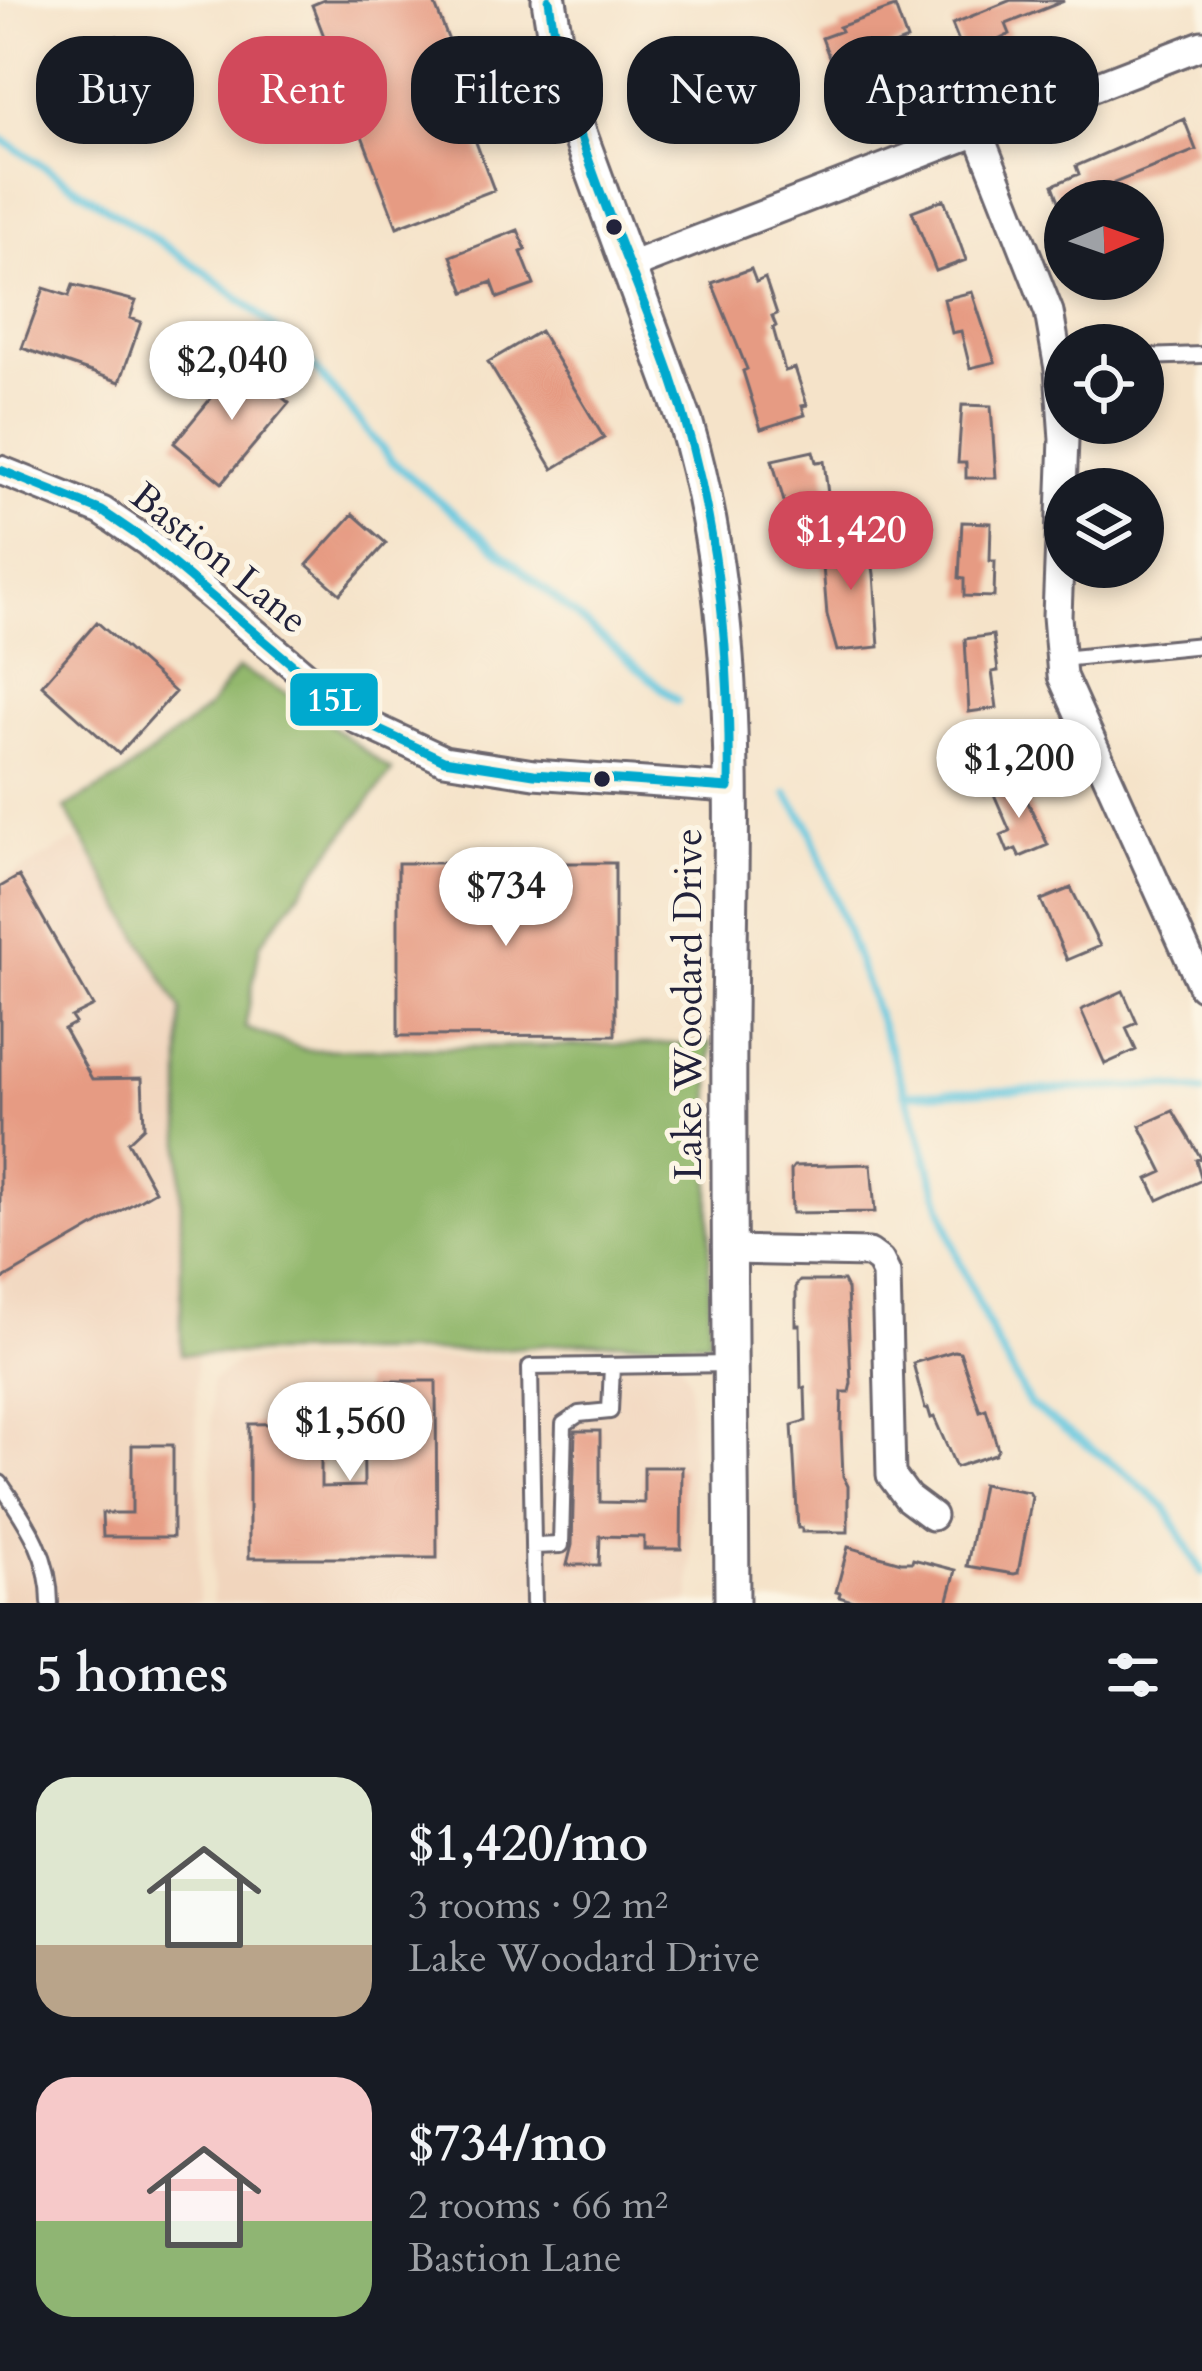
<!DOCTYPE html>
<meta charset="utf-8">
<style>
:root{--surface:#171b24;--page:#20242c;--text:#f1f3f6;--muted:#9ea1a6;--accent:#d1495b}
body{margin:0;font-family:Cardo,serif;background:var(--page);color:var(--text);height:100vh;display:flex;flex-direction:column;font-size:45px;white-space:nowrap}
*{box-sizing:border-box;margin:0}
p{font-size:39px;color:var(--muted)}
.icon{flex:none;width:66px;height:66px;fill:none;stroke:currentColor;stroke-width:2;stroke-linecap:round;stroke-linejoin:round}
.map{position:relative;height:1603px;overflow:hidden}
.details{display:flex;flex-direction:column;background:var(--surface);flex:1}
.details>*{flex:none}
.hud{position:absolute;left:36px;top:36px;width:1131px;height:108px;display:flex;gap:24px}
.needle{width:78px;rotate:88deg}
.fabs{position:absolute;left:1044px;top:180px;display:grid;gap:24px}
.fabs a{display:grid;place-items:center;width:120px;height:120px;border-radius:50%;background:var(--surface);box-shadow:0 6px 18px #0003;font-size:60px}
.price{position:absolute;translate:-50% -102px;padding:0 27px;border-radius:42px;background:#fff;color:#222;font-size:39px;line-height:78px;filter:drop-shadow(0 3px 6px #0008)}
.price::after{content:'';position:absolute;left:50%;top:72px;width:36px;height:27px;margin-left:-18px;background:inherit;clip-path:polygon(0 0,100% 0,50% 100%)}
.price.current{background:var(--accent);color:#fff}
ul{padding:0;list-style:none}
li{display:flex;align-items:center;gap:36px;height:300px;padding:0 36px}
li span{display:grid;place-items:center;flex:none;width:336px;height:240px;border-radius:36px;color:#555}
li>.icon{margin-inline-start:auto}
span .icon{width:144px;height:144px;fill:#fffc;stroke-width:1}
li b{font-size:51px}
h2{display:flex;justify-content:space-between;align-items:center;height:144px;padding:0 36px;font-size:51px}
.pill{padding:0 42px;border-radius:48px;background:var(--surface);box-shadow:0 6px 18px #0003;font-size:42px;line-height:108px}
.pill.current{background:var(--accent);color:#fff}
.map>svg:first-child{display:block}
.built{fill:#f1d5bd}
.forest{fill:#93b86d;stroke:#5a6d54;stroke-width:3}
.lines{fill:none;stroke-linecap:round;stroke-linejoin:round}
.stream{stroke:#60c5de;stroke-width:8}
.building{fill:#e69b83}
.service-casing{stroke:#6c666d;stroke-width:20}
.minor-casing{stroke:#6c666d;stroke-width:33}
.tertiary-casing{stroke:#6c666d;stroke-width:39}
.service{stroke:#fff;stroke-width:14}
.minor{stroke:#fff;stroke-width:27}
.tertiary{stroke:#fff;stroke-width:33}
.bus-1-casing{stroke:#fcf5e5;stroke-width:18}
.bus-1{stroke:#00a9ce;stroke-width:9}
.bus-dot{fill:#22223b;stroke:#fcf5e5;stroke-width:4.5}
.labels{text-anchor:middle;stroke-width:10;stroke-linejoin:round;paint-order:stroke}
.street-label{font-size:39px;fill:#22223b;stroke:#fcf5e5}
.line-badge{stroke:#fcf5e5;stroke-width:4.5}
.badge-label{font-size:33px;text-anchor:middle;font-weight:bold;fill:#fff}
</style>
<div class="map">
<svg width="1202" height="1603" viewBox="0 0 1202 1603">
<rect width="100%" height="100%" fill="#fcf5e5"/>
<filter id="ink" filterUnits="userSpaceOnUse"><feTurbulence type="fractalNoise" baseFrequency=".00833" numOctaves="2"/><feDisplacementMap in="SourceGraphic" scale="24" xChannelSelector="R" yChannelSelector="G"/><feConvolveMatrix kernelMatrix="1 2 1 2 8 2 1 2 1" color-interpolation-filters="sRGB"/></filter>
<filter id="wash" filterUnits="userSpaceOnUse"><feTurbulence type="fractalNoise" baseFrequency=".004" numOctaves="4" result="noise"/><feDisplacementMap in="SourceGraphic" scale="48" xChannelSelector="R" yChannelSelector="G"/><feGaussianBlur stdDeviation="2.7" result="paint"/><feColorMatrix in="noise" values="0 0 0 0 0 0 0 0 0 0 0 0 0 0 0 0 0 1.4 0 .05"/><feComposite in="paint" operator="in"/></filter>
<g filter="url(#wash)">
<rect width="100%" height="100%" fill="#f5e3c9"/>
<!-- built -->
<path class="built" d="M75,840L191,977L199,1603H0V882Z
M678,1356L690,1381L691,1596L687,1603H213L211,1381L239,1361Z"/>
<!-- forest -->
<path class="forest" d="M238,668L293,697L392,771L260,944L245,1028L306,1050L711,1043L709,1341L569,1343L480,1351L181,1354V1010L65,808L123,775L207,709Z"/>
<g class="lines">
<!-- stream -->
<path class="stream" d="M0,138L202,270L249,306L305,356L392,461L677,701
M787,794L809,826L914,1116L956,1254L997,1344L1030,1405L1122,1470L1166,1508L1202,1573
M905,1094L1163,1086L1202,1092"/>
</g>
<g id="blocks">
<!-- building -->
<path class="building" d="M324,0H433L453,51L443,55L494,190L397,227L336,68L290,90L283,75L330,52L312,5Z
M1011,0L1064,1L1006,24L1010,34L965,57L952,24Z
M895,7L907,40L834,70L822,38L841,31L839,27Z
M117,36L127,63L61,89L51,62Z
M759,63L771,96L699,128L687,96L705,89L702,85Z
M1184,119L1196,150L1114,183L1120,201H1059L1053,185L1079,174L1076,166Z
M944,199L966,260L936,271L912,211Z
M518,230L526,250L521,252L534,285L498,298L492,282L465,292L451,256Z
M751,269L756,282L765,278L777,314L772,316L776,326L773,328L785,371L795,368L807,405L802,406L805,415L761,429L743,371L747,369L712,283Z
M73,285L136,301L130,318L141,322L120,382L22,348L44,288L69,296Z
M972,292L995,362L970,368L961,331L952,333L944,299Z
M540,331L604,438L553,469L488,362Z
M241,362L289,403L222,483L174,443Z
M962,405L991,406L996,478H966V463H958Z
M813,451L816,462L824,461L830,511L789,519L772,460Z
M353,514L386,543L340,594L307,565Z
M962,522L991,523L990,561H995L994,597L964,596V579L959,578Z
M864,538L869,540L874,574L879,647L837,651L827,615L821,541Z
M97,622L175,692L119,754L42,685Z
M993,635L998,671L992,672L997,708L969,712L965,639Z
M1018,781L1048,845L1020,857L1016,849L1008,852L1001,835L1010,831L993,792Z
M398,863H615V1035L398,1036Z
M19,876L93,1006L71,1017L75,1023L64,1029L92,1079L142,1078L144,1127L128,1142L155,1191L0,1281V887Z
M1071,888L1100,946L1067,960L1041,900Z
M1123,991L1137,1023L1126,1028L1136,1050L1105,1064L1081,1010Z
M1173,1111L1201,1158L1196,1160L1202,1180L1158,1200L1148,1179L1163,1172L1140,1126Z
M871,1164L875,1212L792,1213L791,1170L794,1166Z
M800,1281H843L847,1289L851,1383L849,1392H842L841,1429L843,1476L848,1486V1532H802V1528H798L792,1425L806,1421L805,1388H801L800,1325H796V1285Z
M954,1351L960,1352L980,1411L986,1409L998,1449L995,1454L956,1467L934,1417L931,1418L928,1408L925,1409L913,1363Z
M363,1381H436L437,1558H249V1424L321,1423V1487L364,1486Z
M575,1431H600V1502L644,1503V1467H682L681,1549H644V1537L600,1536L599,1565H567L572,1545Z
M132,1445H173V1537H103L102,1513H132Z
M982,1484L1029,1492L1032,1497L1018,1573L1014,1574L967,1566Z
M848,1547L901,1562H912L913,1559L956,1570L947,1603H859L839,1597L840,1593L836,1592Z"/>
</g>
</g>
<g filter="url(#ink)">
<use href="#blocks" fill-opacity="0" stroke="#6c666d" stroke-width="3"/>
<g class="lines">
<!-- service casing -->
<g class="service-casing">
<path id="service" d="M1143,357L1202,355
M1061,659L1202,645
M0,1483C26,1522 50,1554 50,1603
M533,1546L561,1545L564,1424L579,1414L610,1411L612,1366
M534,1603L530,1367L731,1364"/>
</g>
<!-- minor casing -->
<g class="minor-casing">
<path id="minor" d="M978,132L1049,312L1059,369L1064,439L1057,616L1062,676L1202,986
M630,266L1202,45
M0,470L102,511L146,541L358,720L444,760L534,774L729,788
M731,1250L869,1253L880,1261L886,1273L891,1475L908,1498L932,1516"/>
</g>
<!-- tertiary casing -->
<g class="tertiary-casing">
<path id="tertiary" d="M549,0L563,89L686,424C743,617 731,820 729,1020C728,1214 731,1409 732,1603"/>
</g>
<!-- service -->
<use href="#service" class="service"/>
<!-- minor -->
<use href="#minor" class="minor"/>
<!-- tertiary -->
<use href="#tertiary" class="tertiary"/>
<!-- bus-1 casing -->
<g class="bus-1-casing">
<path id="bus-1" d="M0,470L102,511L146,541L358,720L444,760L534,774L729,788C731,647 717,507 670,373C625,246 567,136 549,0"/>
</g>
<!-- bus-1 -->
<use href="#bus-1" class="bus-1"/>
</g>
</g>
<!-- markers -->
<g class="bus-dot">
<circle cx="614" cy="227" r="10"/>
<circle cx="602" cy="779" r="10"/>
</g>
<g class="labels">
<!-- street labels -->
<g class="street-label">
<text transform="translate(220 557) rotate(39)" y="14">Bastion Lane</text>
<text transform="translate(687 1004) rotate(-90)" y="14">Lake Woodard Drive</text>
</g>
</g>
<rect class="line-badge" x="288" y="671" width="92" height="57" rx="12" fill="#00a9ce"/>
<g class="badge-label">
<text x="334" y="711">15L</text>
</g>
</svg>
<div class="fabs">
<a><svg class="needle" viewBox="-14 -14 28 28"><path d="M0-13l5 13h-10z" fill="#e53935"/><path d="M0 13l5-13h-10z" fill="#9ea1a6"/></svg></a>
<a><svg class="icon" aria-label="locate" viewBox="0 0 24 24"><circle cx="12" cy="12" r="6"/><path d="M12 2v4M12 18v4M2 12h4M18 12h4"/></svg></a>
<a><svg class="icon" aria-label="layers" viewBox="0 0 24 24"><path d="M12 4l9 5-9 5-9-5zM3 14l9 5 9-5"/></svg></a>
</div>
<b class="price" style="left:232px;top:423px">$2,040</b>
<b class="price current" style="left:851px;top:593px">$1,420</b>
<b class="price" style="left:1019px;top:821px">$1,200</b>
<b class="price" style="left:506px;top:949px">$734</b>
<b class="price" style="left:350px;top:1484px">$1,560</b>
<div class="hud">
<a class="pill">Buy</a>
<a class="pill current">Rent</a>
<a class="pill">Filters</a>
<a class="pill">New</a>
<a class="pill">Apartment</a>
</div>
</div>
<section class="details">
<h2>5 homes<svg class="icon" aria-label="filters" viewBox="0 0 24 24"><path d="M4 7h16M4 17h16"/><circle cx="9" cy="7" r="2"/><circle cx="15" cy="17" r="2"/></svg></h2>
<ul>
<li><span style="background:linear-gradient(#dfe7d0 70%,#b9a48a 0)"><svg class="icon" aria-label="home" viewBox="0 0 24 24"><path d="M3 11l9-7 9 7M6 9v11h12V9"/></svg></span><div><b>$1,420/mo</b><p>3 rooms · 92 m²</p><p>Lake Woodard Drive</p></div></li>
<li><span style="background:linear-gradient(#f6c9c9 60%,#8fb573 0)"><svg class="icon" aria-label="home" viewBox="0 0 24 24"><path d="M3 11l9-7 9 7M6 9v11h12V9"/></svg></span><div><b>$734/mo</b><p>2 rooms · 66 m²</p><p>Bastion Lane</p></div></li>
</ul>
</section>
